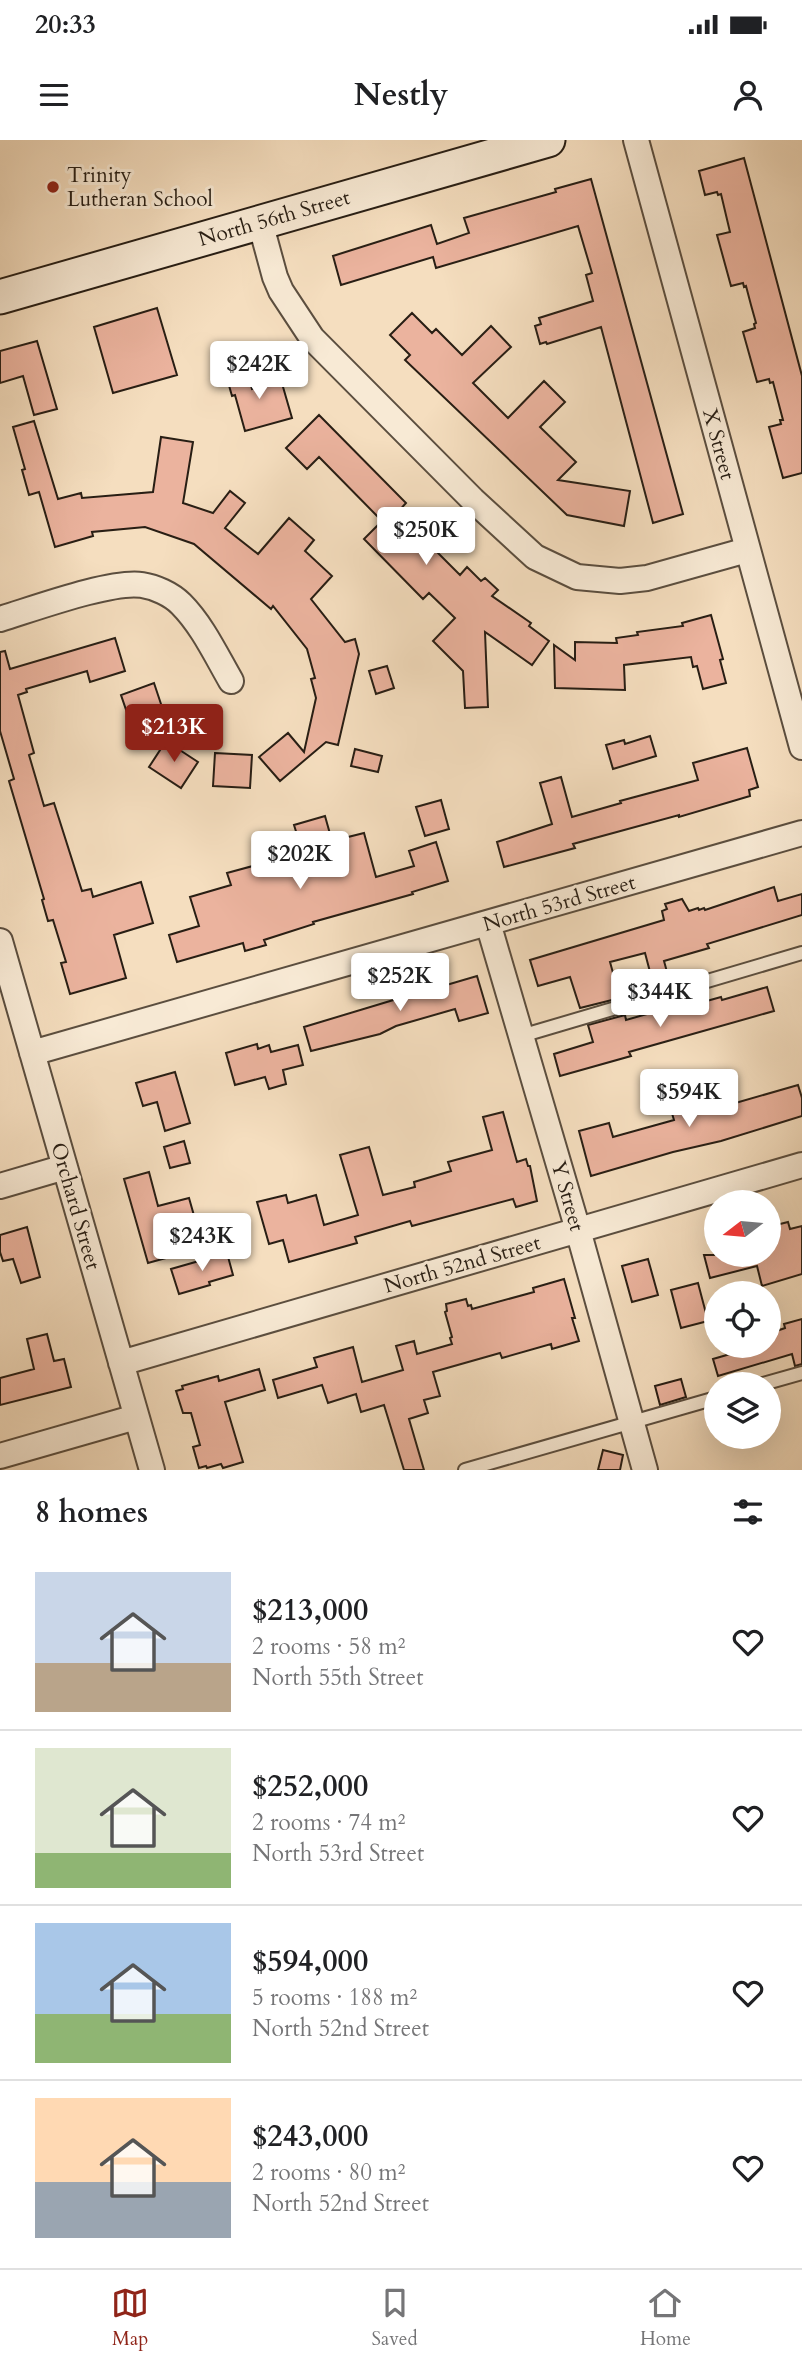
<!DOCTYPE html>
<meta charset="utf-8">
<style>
:root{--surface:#fff;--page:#f6f6f6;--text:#202124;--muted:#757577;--line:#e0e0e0;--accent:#8f2418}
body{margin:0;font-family:Cardo,serif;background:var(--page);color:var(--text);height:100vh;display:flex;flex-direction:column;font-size:26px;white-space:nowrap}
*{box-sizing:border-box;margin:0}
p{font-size:23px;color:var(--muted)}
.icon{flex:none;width:38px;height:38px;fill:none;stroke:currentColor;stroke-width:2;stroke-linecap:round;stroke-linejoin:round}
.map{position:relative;height:1330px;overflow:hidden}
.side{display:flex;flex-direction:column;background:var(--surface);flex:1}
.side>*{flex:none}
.needle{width:46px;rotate:254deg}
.controls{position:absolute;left:704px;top:1050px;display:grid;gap:14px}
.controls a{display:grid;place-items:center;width:77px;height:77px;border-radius:50%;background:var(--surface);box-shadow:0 7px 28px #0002;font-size:35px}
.price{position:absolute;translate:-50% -60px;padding:0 16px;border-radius:7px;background:#fff;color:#222;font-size:23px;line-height:46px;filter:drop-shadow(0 2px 4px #0008)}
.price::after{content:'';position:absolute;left:50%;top:42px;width:21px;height:16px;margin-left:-10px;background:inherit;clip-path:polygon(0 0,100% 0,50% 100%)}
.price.current{background:var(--accent);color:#fff}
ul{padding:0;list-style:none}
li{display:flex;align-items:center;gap:21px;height:175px;padding:0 35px}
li+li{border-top:2px solid var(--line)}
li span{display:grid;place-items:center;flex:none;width:196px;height:140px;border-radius:0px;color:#555}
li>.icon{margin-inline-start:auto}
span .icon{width:84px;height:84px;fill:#fffc;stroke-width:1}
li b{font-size:30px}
h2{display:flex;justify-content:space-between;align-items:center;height:84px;padding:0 35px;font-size:30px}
.status{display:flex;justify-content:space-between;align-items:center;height:49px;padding:0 35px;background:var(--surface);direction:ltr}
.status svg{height:19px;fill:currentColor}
header{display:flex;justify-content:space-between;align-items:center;height:91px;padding:0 35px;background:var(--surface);font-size:32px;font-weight:700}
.dock{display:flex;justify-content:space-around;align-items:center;height:98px;border-top:2px solid var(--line);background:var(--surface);font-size:19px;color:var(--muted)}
.dock a{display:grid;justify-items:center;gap:4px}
.dock .current{color:var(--accent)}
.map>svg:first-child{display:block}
.building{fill:#ebb39e;stroke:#281e14;stroke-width:2}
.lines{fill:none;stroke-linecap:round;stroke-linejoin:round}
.lane-casing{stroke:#5b4e3f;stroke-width:16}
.street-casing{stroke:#5b4e3f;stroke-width:28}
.secondary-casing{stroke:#281e14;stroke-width:37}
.lane{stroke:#f8ead5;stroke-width:12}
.street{stroke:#f8ead5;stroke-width:24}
.secondary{stroke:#f8ead5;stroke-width:33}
.poi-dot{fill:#8f2418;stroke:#f8ead5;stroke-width:2.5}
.labels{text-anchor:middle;stroke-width:6;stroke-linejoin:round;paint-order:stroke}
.poi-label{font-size:21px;fill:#281e14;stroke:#f8ead5;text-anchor:start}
.street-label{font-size:21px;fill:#281e14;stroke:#f8ead5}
</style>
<div class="status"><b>20:33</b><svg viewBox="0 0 49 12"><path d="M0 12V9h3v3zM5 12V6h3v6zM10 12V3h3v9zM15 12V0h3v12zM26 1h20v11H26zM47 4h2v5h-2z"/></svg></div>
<header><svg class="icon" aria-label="menu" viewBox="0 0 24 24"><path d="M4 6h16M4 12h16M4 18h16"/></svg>Nestly<svg class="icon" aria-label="person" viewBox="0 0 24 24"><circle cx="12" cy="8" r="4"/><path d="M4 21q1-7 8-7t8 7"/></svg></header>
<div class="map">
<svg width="802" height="1330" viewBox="0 0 802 1330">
<rect width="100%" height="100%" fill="#f5debf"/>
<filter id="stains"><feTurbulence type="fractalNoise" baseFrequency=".00286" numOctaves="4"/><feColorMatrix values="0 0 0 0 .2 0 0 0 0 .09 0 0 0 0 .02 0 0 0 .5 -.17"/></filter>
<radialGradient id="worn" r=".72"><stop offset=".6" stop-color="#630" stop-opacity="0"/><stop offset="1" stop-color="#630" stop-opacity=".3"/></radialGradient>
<!-- building -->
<path class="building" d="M744,18L802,236V333L783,338L769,287L781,284L780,280H783L773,242L770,243L769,239L757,242L743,192L755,188L754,184L756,183L751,165L746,146L744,147L743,143L731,146L717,95L730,92L721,54L718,55L717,52L705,55L699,31Z
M591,39L683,374L653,383L601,187L547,204L546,202L540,204L535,186L541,184L539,178L593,161L586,135L592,133L578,86L436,128L433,117L341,145L333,116L431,85L437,104L469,93L464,78L556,52L555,49Z
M157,168L177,235L113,253L94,187Z
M412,173L432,193L436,189L462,215L491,186L511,207L473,243L508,278L544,241L565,262L540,287L576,322L558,340L630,351L624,386L567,375L405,220L410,215L390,195Z
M37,201L57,269L34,275L23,236L0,243V211Z
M247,229L252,249L281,240L292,278L245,291L235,255L232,256L226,235Z
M319,275L406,363L398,372L424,397L432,389L444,401L435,410L460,435L467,427L481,441L485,438L498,450L492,456L531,483L529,486L549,501L532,525L485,492L488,567L465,568L463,531L433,501L455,478L429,453L423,459L364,399L382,381L319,317L307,329L286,308Z
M34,281L58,359L81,353L82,358L153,352L161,297L193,302L183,363L213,373L230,351L245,363L225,388L258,414L289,378L314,400L305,411L332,436L311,459L345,502L355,499L359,514L338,605L326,602L280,641L259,617L288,593L304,612L316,558L311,539L315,538L307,509L273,466L271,469L194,404L145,387L92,392L93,396L55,407L39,352L29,355L22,330L25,329L13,287Z
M711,475L723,519L720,520L726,543L703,549L697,526L693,527L691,517L624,525L625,550L555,548L554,505L575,520V502L617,503L616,498L638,495L637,492L683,486L682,483Z
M115,498L125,531L90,542L87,531L26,549L27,552L18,555L34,613L29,615L44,666L54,663L82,751L91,749L93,757L141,742L153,783L114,795L126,838L70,854L61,823L66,822L53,780L48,781L42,760L44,759L9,641L14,639L0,591V512L5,511L10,529Z
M387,526L394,548L376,554L369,531Z
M154,543L167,582L134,593L121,555Z
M650,596L656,616L613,629L606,605L624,600L625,604Z
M166,601L198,622L181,648L149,627Z
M747,608L758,647L749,650L750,656L679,677V675L573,704L575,708L504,727L497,702L552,684L540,643L561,637L572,677L621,663L620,661L698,640L693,623Z
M355,609L382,616L378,632L351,626Z
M215,613L252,615L250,648L213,646Z
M441,660L449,689L425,696L416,667Z
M325,676L332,701L364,693L376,737L414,726L409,711L436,702L448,741L412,752L413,754L313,782L314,784L264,800L266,805L245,811L243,803L177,822L169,795L199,786L190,757L231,745L227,733L271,721L268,710L299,701L294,685Z
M774,747L778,761L802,754V775L707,804L709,808L664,821L670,843L654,847L645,813L610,822L620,858L580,868L570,837L538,846L530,820L664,780L662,771L667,769L665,764L682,759L689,771L698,768L699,770L704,768L705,770Z
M477,836L488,873L459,881L455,869L396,886L380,894L311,911L304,887L400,858L399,854L408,851L406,842L422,838L426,851Z
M767,847L774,871L629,912L631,916L560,936L554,914L593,902L588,885L625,875L626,880L661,870L659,864L675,860L678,869L721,857L722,860Z
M257,904L258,909L269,905L271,912L298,905L303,925L283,930L286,944L269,949L265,937L235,945L226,913Z
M175,932L190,983L165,991L157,962L143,966L136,943Z
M798,945L802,958V976L721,1001L673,1012L591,1036L579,991L609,983L613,997L674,980L671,970L729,954L732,964Z
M503,972L517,1022L526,1019L528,1026H530L537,1061L516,1067L513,1059L412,1086L410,1081L355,1097L357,1103L289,1122L283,1100L269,1104L257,1062L286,1055L288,1063L316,1055L324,1085L358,1075L340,1015L369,1007L383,1055L415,1047L414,1042L451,1031L448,1022L492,1010L483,977Z
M184,1001L190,1023L170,1028L164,1007Z
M149,1032L158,1066L189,1058L195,1079L165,1088L173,1116L148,1123L124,1039Z
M788,1082L790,1089L802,1086V1134L762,1146L757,1126L710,1138L704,1115H768V1087Z
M27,1087L40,1137L21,1143L13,1119L3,1121L0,1112V1095Z
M227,1113L233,1135L209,1142L210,1145L179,1154L171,1129Z
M648,1119L658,1155L632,1162L622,1126Z
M564,1139L575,1178H572L579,1201L552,1209L551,1204L502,1218L500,1213L433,1232L440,1256L424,1260L428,1273L409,1279L424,1330H404L384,1265L361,1272L356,1254L328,1263L322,1245L278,1258L273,1240L317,1227L314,1218L353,1207L362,1242L403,1230L396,1206L414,1201L417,1214L452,1204L450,1198L452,1197L445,1172L447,1171L446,1164L466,1159L468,1166L471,1165L472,1169L534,1152L533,1148Z
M698,1143L708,1181L681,1188L671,1150Z
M802,1179V1224L795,1226L792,1214L718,1236L713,1219L744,1210L743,1206H768V1194L785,1188L784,1184Z
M47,1194L54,1221L64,1219L71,1247L0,1265V1238L34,1229L27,1199Z
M259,1229L265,1250L225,1262L243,1322L223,1328L221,1324L207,1328L206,1326L199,1328L193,1307L200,1305L191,1273H183L176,1251L183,1249L182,1246L218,1236L219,1241Z
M681,1239L686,1257L660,1265L655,1246Z
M603,1310L623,1315L620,1330H598Z"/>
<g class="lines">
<!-- lane casing -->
<g class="lane-casing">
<path id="lane" d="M521,896L802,813
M763,1244L802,1233
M465,1330L716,1258"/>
</g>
<!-- street casing -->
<g class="street-casing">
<path id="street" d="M636,0L802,607
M260,82L275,137L281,151L312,198L473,360L535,417L577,437L620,441L647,438L747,410
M0,479C33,469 112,440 142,445C155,447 171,454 181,464C202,485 216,515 231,541
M488,783L578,1090L645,1330
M0,801L152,1330
M32,913L802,693
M0,1046L65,1027
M121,1223L802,1025
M0,1316L136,1277"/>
</g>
<!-- secondary casing -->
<g class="secondary-casing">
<path id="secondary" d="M0,157L548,0"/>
</g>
<!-- lane -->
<use href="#lane" class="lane"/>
<!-- street -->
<use href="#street" class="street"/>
<!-- secondary -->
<use href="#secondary" class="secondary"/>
</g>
<!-- markers -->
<circle class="poi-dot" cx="53" cy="47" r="7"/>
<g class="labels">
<!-- poi labels -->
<g class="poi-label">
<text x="67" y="42">Trinity<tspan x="67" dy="24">Lutheran School</tspan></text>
</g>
<!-- street labels -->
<g class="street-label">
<text transform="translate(274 78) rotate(-16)" y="7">North 56th Street</text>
<text transform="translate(719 304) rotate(75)" y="7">X Street</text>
<text transform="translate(559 763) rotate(-16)" y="7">North 53rd Street</text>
<text transform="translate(568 1056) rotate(74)" y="7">Y Street</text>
<text transform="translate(76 1066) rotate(74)" y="7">Orchard Street</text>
<text transform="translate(462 1124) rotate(-16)" y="7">North 52nd Street</text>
</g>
</g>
<rect width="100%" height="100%" filter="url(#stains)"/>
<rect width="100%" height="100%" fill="url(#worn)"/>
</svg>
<div class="controls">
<a><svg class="needle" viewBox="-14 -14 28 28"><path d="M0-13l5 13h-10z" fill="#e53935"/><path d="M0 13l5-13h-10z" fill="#757577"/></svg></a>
<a><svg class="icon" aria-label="locate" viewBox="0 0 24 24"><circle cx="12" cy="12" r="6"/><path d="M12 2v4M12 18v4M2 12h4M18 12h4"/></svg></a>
<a><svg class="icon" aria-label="layers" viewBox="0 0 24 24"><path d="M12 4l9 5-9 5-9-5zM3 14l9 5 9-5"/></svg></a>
</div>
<b class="price" style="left:259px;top:261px">$242K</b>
<b class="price" style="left:426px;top:427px">$250K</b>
<b class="price current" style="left:174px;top:624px">$213K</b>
<b class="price" style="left:300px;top:751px">$202K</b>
<b class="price" style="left:400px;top:873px">$252K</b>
<b class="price" style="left:660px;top:889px">$344K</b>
<b class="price" style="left:689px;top:989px">$594K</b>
<b class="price" style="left:202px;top:1133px">$243K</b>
</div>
<section class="side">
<h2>8 homes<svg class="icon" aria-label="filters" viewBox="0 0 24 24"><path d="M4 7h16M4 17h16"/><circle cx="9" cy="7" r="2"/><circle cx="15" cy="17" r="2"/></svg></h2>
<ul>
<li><span style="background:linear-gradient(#c9d6e8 65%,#b9a48a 0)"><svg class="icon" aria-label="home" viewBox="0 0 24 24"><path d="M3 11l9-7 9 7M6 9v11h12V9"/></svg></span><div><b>$213,000</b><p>2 rooms · 58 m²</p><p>North 55th Street</p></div><svg class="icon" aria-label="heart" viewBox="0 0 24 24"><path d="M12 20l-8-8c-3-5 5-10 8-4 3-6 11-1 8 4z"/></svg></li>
<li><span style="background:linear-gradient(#dfe7d0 75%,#8fb573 0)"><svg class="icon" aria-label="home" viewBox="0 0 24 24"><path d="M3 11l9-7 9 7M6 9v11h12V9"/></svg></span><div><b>$252,000</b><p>2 rooms · 74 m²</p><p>North 53rd Street</p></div><svg class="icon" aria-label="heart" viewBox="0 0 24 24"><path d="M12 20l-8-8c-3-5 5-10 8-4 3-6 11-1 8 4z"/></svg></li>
<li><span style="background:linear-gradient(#a9c7e8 65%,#8fb573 0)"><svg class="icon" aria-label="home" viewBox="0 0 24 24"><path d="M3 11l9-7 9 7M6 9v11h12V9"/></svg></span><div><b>$594,000</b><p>5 rooms · 188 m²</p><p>North 52nd Street</p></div><svg class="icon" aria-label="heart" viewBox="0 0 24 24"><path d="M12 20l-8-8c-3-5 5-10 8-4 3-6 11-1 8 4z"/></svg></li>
<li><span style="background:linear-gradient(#ffd9b3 60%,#9aa5b1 0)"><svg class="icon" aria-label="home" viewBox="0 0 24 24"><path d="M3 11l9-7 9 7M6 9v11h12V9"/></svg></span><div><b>$243,000</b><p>2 rooms · 80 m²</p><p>North 52nd Street</p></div><svg class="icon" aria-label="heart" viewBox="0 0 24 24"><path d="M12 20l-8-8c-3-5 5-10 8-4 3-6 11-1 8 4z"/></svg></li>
</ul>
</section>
<nav class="dock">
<a class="current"><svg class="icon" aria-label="map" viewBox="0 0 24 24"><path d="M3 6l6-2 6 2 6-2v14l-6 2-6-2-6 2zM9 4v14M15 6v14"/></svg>Map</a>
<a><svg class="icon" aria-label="saved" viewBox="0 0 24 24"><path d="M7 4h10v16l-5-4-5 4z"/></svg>Saved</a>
<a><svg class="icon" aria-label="home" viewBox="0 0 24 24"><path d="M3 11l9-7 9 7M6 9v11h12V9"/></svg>Home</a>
</nav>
